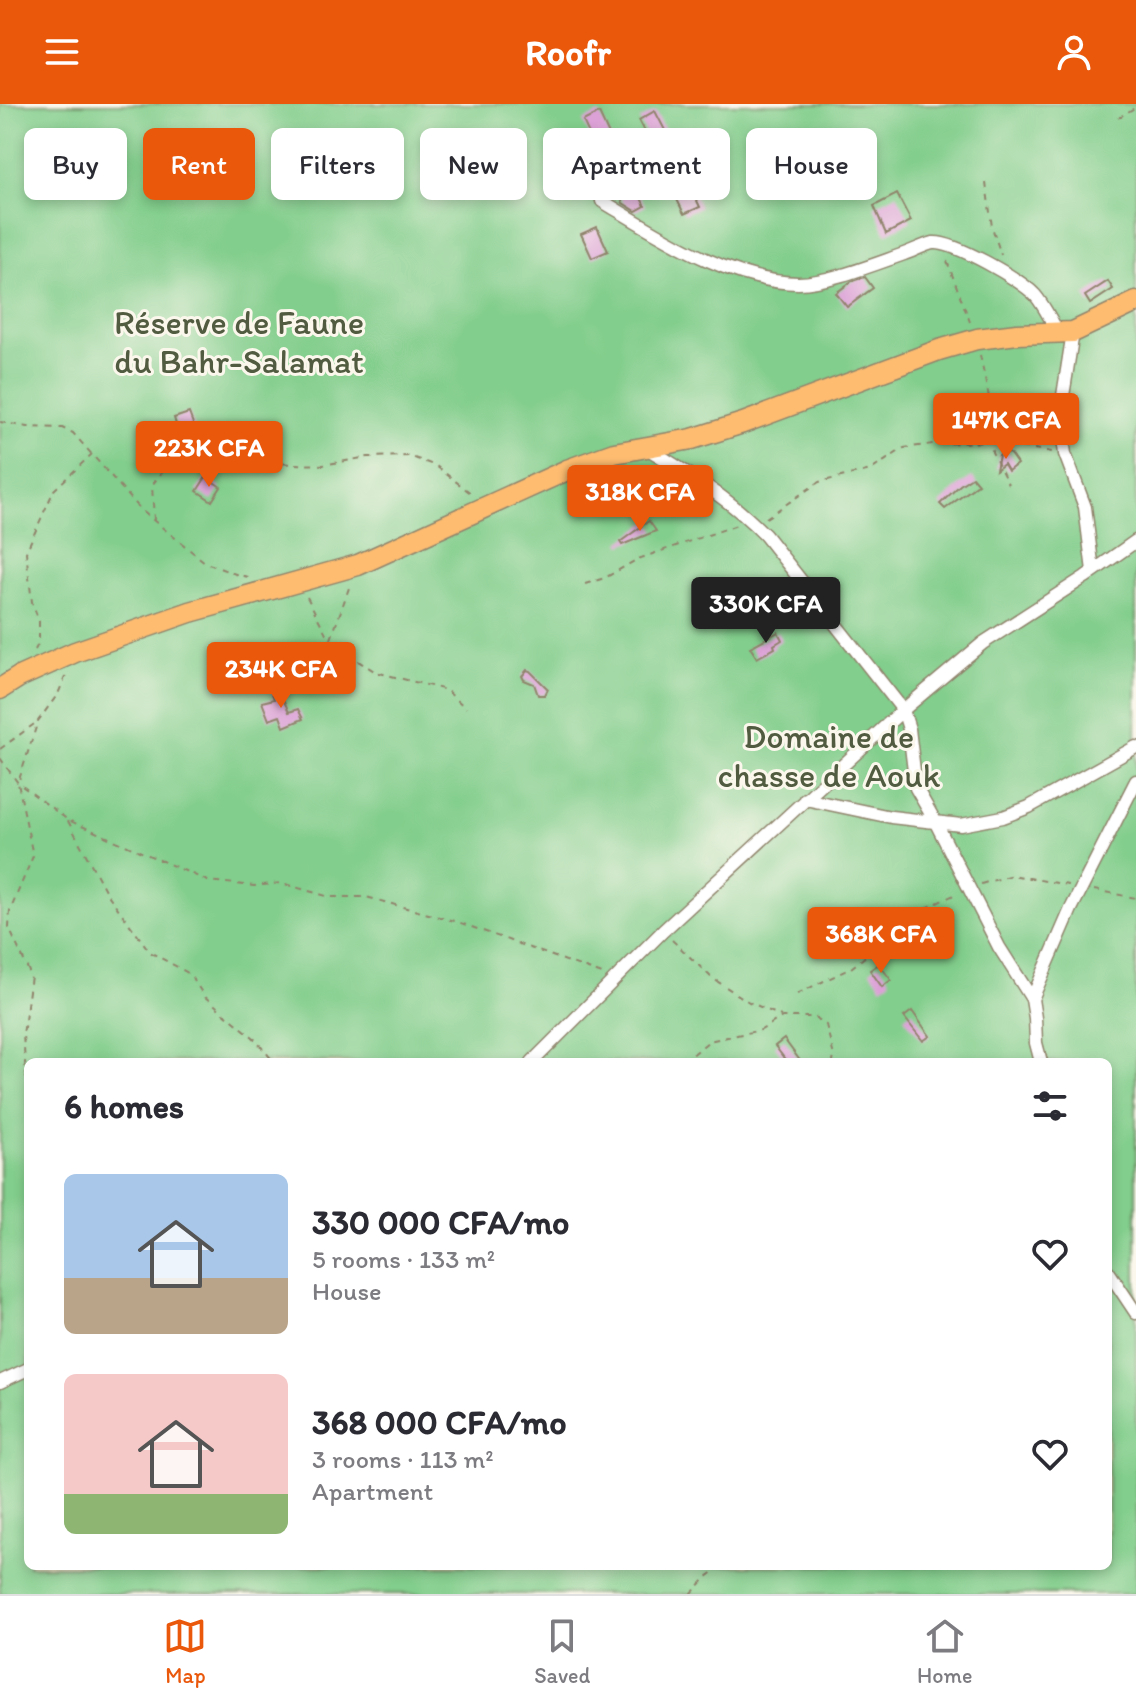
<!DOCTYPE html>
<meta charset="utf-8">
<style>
:root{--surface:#fff;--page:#f7f7f7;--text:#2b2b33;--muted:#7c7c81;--line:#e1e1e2;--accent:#ea580c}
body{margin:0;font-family:Itim,sans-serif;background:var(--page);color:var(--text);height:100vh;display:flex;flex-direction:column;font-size:30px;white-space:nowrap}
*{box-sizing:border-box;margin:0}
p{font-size:26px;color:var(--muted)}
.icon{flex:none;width:44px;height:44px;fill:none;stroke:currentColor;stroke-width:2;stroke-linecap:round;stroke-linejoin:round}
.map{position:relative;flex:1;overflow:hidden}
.sheet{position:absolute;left:24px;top:954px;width:1088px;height:512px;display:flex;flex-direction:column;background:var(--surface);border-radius:12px;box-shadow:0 4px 12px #0003}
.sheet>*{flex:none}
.top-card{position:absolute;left:24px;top:24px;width:1088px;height:72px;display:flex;gap:16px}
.price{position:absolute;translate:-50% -68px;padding:0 18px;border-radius:8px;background:var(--accent);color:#fff;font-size:26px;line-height:52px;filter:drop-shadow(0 2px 4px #0008)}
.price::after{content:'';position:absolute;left:50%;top:48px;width:24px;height:18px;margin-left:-12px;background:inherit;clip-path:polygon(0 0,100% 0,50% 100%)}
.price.active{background:#222;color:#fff}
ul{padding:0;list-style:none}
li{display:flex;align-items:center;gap:24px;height:200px;padding:0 40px}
li span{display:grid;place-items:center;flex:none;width:224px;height:160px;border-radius:12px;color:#555}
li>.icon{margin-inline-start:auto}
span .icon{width:96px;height:96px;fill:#fffc;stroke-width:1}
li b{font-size:34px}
h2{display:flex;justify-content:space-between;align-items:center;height:96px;padding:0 40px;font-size:34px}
.pill{padding:0 28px;border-radius:12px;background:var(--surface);box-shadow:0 4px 12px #0003;font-size:28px;line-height:72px}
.pill.active{background:var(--accent);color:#fff}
header{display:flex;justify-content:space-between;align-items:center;height:104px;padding:0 40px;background:var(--accent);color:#fff;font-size:36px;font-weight:700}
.tabs{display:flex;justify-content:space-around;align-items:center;height:112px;border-top:2px solid var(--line);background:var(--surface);font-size:22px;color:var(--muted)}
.tabs a{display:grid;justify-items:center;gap:4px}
.tabs .active{color:var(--accent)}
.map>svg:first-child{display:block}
.green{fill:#82ce8c;stroke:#5e7c55;stroke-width:2;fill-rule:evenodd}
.building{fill:#dca1d7}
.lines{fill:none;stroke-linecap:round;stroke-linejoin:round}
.minor-casing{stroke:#90846c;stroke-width:15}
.primary-casing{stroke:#90846c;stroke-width:23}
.path{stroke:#90846c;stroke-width:2;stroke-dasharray:6 6;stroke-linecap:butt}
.minor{stroke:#fff;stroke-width:12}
.primary{stroke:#fdbc70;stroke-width:20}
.labels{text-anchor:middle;stroke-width:6;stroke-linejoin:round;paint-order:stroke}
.park-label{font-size:34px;fill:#505b3f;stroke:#fbf7ec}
</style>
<header><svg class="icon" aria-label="menu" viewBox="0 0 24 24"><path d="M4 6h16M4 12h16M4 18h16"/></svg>Roofr<svg class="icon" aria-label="person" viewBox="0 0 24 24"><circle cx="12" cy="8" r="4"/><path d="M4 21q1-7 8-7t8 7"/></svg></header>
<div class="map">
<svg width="1136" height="1490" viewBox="0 0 1136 1490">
<rect width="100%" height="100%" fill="#fbf7ec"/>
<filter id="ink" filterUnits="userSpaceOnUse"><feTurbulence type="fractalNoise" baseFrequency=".0125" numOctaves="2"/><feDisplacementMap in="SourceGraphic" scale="16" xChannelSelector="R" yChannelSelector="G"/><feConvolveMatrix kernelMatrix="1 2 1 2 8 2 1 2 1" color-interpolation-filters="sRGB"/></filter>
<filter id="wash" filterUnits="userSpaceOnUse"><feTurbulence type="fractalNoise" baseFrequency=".006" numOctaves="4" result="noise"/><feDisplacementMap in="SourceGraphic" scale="32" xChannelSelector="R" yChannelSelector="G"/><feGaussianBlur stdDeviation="1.8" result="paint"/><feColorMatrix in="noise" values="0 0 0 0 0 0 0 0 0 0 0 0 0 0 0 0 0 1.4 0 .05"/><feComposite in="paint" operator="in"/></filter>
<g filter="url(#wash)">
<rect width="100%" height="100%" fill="#e5dfbb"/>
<!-- green -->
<path class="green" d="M0,0H1136V1490H0ZM28,958H1108V1462H28Z"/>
<g id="blocks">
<!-- building -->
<path class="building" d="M655,7L668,32L652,41L639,16Z
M599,9L611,35L595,43L583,17Z
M564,56L574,78L558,86L547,64Z
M633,78L645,102L636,107L623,99L617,86Z
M689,80L700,103L684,110L673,87Z
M897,90L911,117L886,130L874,102Z
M597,123L608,147L592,154L581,130Z
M865,173L873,184L847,203L836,189L852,177Z
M1108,177L1113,185L1090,200L1085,192Z
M189,309L195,325L179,330L174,314Z
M1005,348L1010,350L1017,360L1008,367L1004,360L996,366L999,351Z
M206,373L221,383L212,397L197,387Z
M972,373L978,380L945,405L940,400L960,381Z
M649,417L656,427L622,441L620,438Z
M778,528L782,536L774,541L775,544L757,554L750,543Z
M527,566L530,567L548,585L545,591H538L534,580L524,576L522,572Z
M278,584L289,608L298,605L303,615L284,623L280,612L269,616L262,598L274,595L271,587Z
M879,860L891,876L882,883L870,866Z
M912,907L930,932L923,937L904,913Z
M784,935L801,958H787L775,942Z"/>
</g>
</g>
<g filter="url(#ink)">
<use href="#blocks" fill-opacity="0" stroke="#90846c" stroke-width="2"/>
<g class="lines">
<!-- minor casing -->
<g class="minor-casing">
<path id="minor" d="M602,97C659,131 729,178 798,179C828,179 875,160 904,150C913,147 924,141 933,139C954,137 1021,176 1035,191C1044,201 1051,217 1058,228
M1073,228L1060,311L1065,350L1085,403L1093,467
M645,343C688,369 730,395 765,431L903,606L909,625L916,684L936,719L999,843L1032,895L1035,914L1036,939L1041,958
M805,695L891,713L961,721L1003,713L1029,703L1136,643
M1032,895L1071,805L1136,677
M532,958L663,827L903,606L983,539L1085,473L1136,437
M1108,1167L1136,1209
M0,1278L28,1265"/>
</g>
<!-- primary casing -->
<g class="primary-casing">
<path id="primary" d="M0,585L19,573L75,548L190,508L358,461L567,366L614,349L692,335L743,319L939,246L977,235L1017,230L1073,228L1136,198"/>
</g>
<!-- path -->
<path class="path" d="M1118,14L1136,3
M986,79L992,123L1001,151
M947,157L970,218
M980,251L995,321L992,348L1008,380
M0,318L28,323L62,324L73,329L142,407L206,459L238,471L249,473
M766,414L819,378L871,366L904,344L933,340L993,338L1052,348
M154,416L152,381L174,353L208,332L234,338L271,359L323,361L368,353L409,352L436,362L472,390
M585,480L605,474L638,455L737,421
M307,493L330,537L345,549L376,568L446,586L466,604
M331,535L350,481
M35,546L39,538V517L32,498L26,448L54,386L92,350
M0,645L37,618
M0,654L18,679L68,716L208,777L254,782L281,779L330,793H366L458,818L602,870
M68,717L106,788L150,848L190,870L204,892L253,933L274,958
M981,780L1012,771L1068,781
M1094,786L1136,794
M672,836L712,874L749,898L781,912
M797,890L851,864L924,805L956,790
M684,958L709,937L761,926L782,913H815L826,921L834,952L833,958
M28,999L23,931L31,872L9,824L10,807L33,752L18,679L38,617L58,590L66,571
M691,1490L707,1473L722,1462"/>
<!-- minor -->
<use href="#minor" class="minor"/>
<!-- primary -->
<use href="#primary" class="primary"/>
</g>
</g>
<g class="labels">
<!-- park labels -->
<g class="park-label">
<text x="239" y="230">Réserve de Faune<tspan x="239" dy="39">du Bahr-Salamat</tspan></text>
<text x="829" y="644">Domaine de<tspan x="829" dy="39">chasse de Aouk</tspan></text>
</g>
</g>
</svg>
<b class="price" style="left:1006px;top:357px">147K CFA</b>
<b class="price" style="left:209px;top:385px">223K CFA</b>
<b class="price" style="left:640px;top:429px">318K CFA</b>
<b class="price active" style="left:766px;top:541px">330K CFA</b>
<b class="price" style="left:281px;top:606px">234K CFA</b>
<b class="price" style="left:881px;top:871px">368K CFA</b>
<div class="top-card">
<a class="pill">Buy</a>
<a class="pill active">Rent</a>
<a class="pill">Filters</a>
<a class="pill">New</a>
<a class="pill">Apartment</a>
<a class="pill">House</a>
</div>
<section class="sheet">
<h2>6 homes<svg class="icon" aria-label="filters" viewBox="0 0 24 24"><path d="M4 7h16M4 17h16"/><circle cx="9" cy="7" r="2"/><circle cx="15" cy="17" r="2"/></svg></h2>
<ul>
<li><span style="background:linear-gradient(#a9c7e8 65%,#b9a48a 0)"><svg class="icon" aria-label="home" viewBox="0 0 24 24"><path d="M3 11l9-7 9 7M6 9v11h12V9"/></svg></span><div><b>330 000 CFA/mo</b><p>5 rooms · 133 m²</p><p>House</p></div><svg class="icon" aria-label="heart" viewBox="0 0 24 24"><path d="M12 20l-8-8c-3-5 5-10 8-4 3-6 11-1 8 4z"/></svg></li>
<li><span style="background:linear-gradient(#f6c9c9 75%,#8fb573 0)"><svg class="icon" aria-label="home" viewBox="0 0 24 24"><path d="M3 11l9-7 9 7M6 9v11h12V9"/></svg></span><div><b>368 000 CFA/mo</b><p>3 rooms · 113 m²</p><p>Apartment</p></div><svg class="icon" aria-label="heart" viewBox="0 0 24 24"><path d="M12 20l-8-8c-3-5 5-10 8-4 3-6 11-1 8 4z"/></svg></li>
</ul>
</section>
</div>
<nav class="tabs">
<a class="active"><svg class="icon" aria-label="map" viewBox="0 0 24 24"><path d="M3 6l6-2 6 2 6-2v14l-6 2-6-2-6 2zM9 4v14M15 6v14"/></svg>Map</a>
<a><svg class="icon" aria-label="saved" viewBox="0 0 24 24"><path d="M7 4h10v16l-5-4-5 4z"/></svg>Saved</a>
<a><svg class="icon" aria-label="home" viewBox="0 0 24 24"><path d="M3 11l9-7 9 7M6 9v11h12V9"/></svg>Home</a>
</nav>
